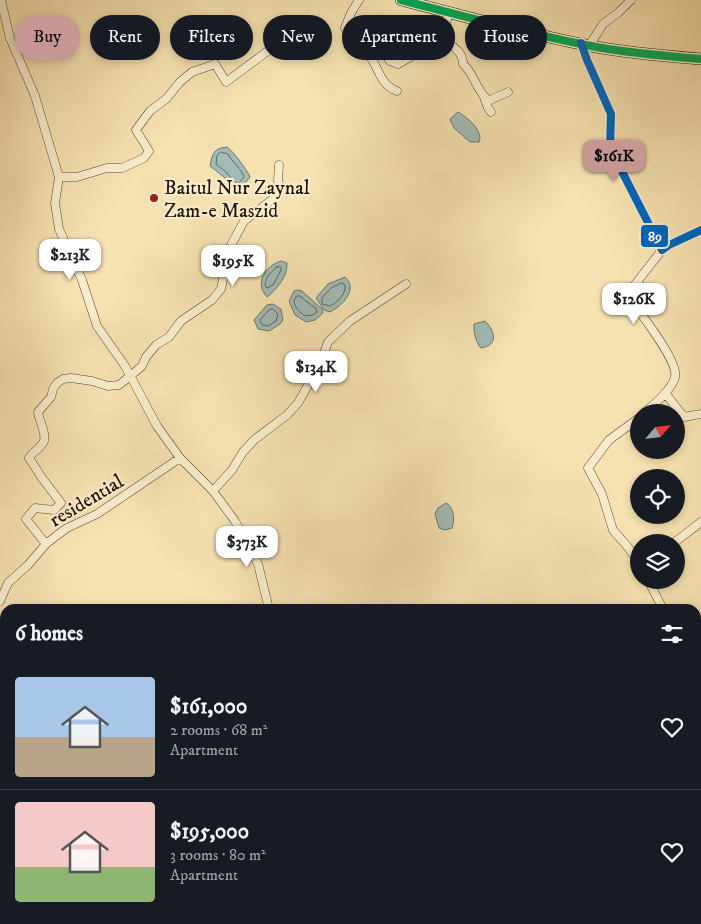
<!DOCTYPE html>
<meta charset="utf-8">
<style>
:root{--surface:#171b24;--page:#20242c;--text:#f1f3f6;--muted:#9ea1a6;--line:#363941;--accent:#c59692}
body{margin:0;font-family:"IM FELL DW Pica",serif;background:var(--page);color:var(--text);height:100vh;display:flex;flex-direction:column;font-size:19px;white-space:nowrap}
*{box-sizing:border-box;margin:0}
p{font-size:16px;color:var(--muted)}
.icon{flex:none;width:28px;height:28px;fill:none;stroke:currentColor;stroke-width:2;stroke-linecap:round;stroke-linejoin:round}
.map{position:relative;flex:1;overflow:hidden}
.panel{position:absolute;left:0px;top:604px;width:701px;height:321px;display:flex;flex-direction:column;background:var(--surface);border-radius:15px 15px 0 0;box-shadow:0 2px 8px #0003}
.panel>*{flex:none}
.top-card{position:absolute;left:15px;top:15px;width:671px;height:45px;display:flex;gap:10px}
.needle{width:32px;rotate:62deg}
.buttons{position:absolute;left:630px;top:404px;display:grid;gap:10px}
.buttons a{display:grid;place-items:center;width:55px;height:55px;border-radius:50%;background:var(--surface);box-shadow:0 2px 8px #0003;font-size:25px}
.price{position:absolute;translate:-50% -42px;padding:0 11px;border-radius:10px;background:#fff;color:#222;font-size:16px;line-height:32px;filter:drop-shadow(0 1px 2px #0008)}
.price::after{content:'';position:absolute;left:50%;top:30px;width:15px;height:11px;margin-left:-8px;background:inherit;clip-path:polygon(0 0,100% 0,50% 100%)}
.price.current{background:var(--accent);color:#111}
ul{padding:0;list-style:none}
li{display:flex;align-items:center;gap:15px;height:125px;padding:0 15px}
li+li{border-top:1px solid var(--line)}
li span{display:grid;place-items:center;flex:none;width:140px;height:100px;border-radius:5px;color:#555}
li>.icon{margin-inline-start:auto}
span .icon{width:60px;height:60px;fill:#fffc;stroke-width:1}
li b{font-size:21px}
h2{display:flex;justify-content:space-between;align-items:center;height:60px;padding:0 15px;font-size:21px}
.pill{padding:0 18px;border-radius:22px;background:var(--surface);box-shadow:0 2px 8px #0003;font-size:18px;line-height:45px}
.pill.current{background:var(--accent);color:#111}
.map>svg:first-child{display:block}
.water{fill:#a1bbb6;stroke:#6d7870}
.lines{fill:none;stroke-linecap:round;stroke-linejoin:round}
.shore{stroke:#60675e;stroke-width:1}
.minor-casing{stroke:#564630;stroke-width:9}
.major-casing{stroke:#201306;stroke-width:12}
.minor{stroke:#f9eccc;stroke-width:8}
.major{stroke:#ebc078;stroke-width:10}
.bus-1-casing{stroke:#f9eccc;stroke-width:11}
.bus-2-casing{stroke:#f9eccc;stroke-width:11}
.bus-1{stroke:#00a651;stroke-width:8}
.bus-2{stroke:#0065bd;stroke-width:8}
.poi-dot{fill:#8f2418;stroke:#f9eccc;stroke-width:2}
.labels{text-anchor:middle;stroke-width:4.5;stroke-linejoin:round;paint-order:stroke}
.poi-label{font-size:20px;fill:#201306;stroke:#f9eccc;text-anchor:start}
.street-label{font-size:20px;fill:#201306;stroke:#f9eccc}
.line-badge{stroke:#f9eccc;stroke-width:2}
.badge-label{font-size:14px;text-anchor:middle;font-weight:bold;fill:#fff}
</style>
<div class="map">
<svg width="701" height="924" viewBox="0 0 701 924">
<rect width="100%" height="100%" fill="#f6e1b0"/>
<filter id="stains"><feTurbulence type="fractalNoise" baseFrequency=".004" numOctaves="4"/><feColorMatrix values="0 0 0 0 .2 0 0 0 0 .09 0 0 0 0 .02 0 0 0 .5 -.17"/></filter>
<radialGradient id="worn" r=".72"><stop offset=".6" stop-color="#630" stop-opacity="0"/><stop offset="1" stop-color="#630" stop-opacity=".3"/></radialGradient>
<!-- water -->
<path class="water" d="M458,112C467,117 484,131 479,142H470L454,128L450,119Z
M227,147C232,150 248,171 250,177L242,187L235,190L224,177L210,166C212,154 214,148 227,147Z
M281,261L287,263C288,276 277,289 267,297C254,283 265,266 281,261Z
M345,277C359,289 342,306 330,312L324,310L316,298L328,284Z
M298,290L302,291L322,309L323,313L315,320L306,322L295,315L289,301L294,291Z
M273,304L281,309L283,320L280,324L269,331L258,329L254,320L267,305Z
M485,321C495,331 499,345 481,348C476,343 473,331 474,324Z
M446,503C454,507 455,519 452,528L445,530L439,528L435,514L438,508Z"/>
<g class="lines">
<!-- shore -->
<path class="shore" d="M221,152L228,154C232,162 242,169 244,177L239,183H236L227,173L216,164L217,156Z
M277,267H281V270L273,285L267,288L265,285C266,277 271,272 277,267Z
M342,283L345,285C346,294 338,302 330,306L322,304V298L331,288Z
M297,296H300L312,306L316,308L317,312L313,315L305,316C299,312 295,308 294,301Z
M273,309L278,314L276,321L268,326L262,325L260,320L269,310Z"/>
<!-- minor casing -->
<g class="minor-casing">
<path id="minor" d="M1,0L10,38L35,96L59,177L55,203L59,229L82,280L97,326L125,366L157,426L180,458L213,491L235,521L258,564L269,609
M359,0L351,13L345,28C353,37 362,45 369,55C379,68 380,85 397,91
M442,39C452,46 463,51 463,64C474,73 476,90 487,99L490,100L508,92
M581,43L587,60L611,114L610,148L662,250L669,245L701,230
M589,46L603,24L619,12L631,0
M504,49L519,30
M370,56L381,48L390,61L398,64L442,39L449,12
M484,97L488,108L491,112
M59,177H77L107,168H122L144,158L149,151L136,130L150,111L166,99L180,82L192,72L215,64L226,82L265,53L307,27
M665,393L684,417L701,414
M645,412C654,405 673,388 675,377C679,361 639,312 629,297L630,291L662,250
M639,418L609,440L588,468L602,494L613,530L627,546L639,562
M213,491L232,470L243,452L254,440L287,415L298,403L320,364L328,342L350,321L406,284
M675,542L701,522
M46,544L26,519L35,508L54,510L61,503L42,478L29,458C33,452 39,449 43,443C48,436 39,421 38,412L51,397L53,389L57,383L63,379L71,378L92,381L108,386L119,385L135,372L142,366L146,357L156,345L169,337L181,321L212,300L221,289L229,249L244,221L273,199L280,187L278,180L279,165
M648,580L663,609
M0,601L8,583L28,565L46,544L56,536L67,528L97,514L180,458
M0,687L5,691
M0,732L5,724
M0,768L5,774
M0,801L5,796
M396,920L398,924
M64,924L67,920
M344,924L349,920"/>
</g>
<!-- major casing -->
<g class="major-casing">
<path id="major" d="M401,0C464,16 527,34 591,46C627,53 664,56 701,59"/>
</g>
<!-- minor -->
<use href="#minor" class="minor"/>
<!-- major -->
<use href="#major" class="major"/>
<!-- bus-1 casing -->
<g class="bus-1-casing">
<path id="bus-1" d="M401,0C464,16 527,34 591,46C627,53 664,56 701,59"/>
</g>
<!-- bus-2 casing -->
<g class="bus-2-casing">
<path id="bus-2" d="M581,43L587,60L611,114L610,148L662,250L669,245L701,230"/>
</g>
<!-- bus-1 -->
<use href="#bus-1" class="bus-1"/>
<!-- bus-2 -->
<use href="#bus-2" class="bus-2"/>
</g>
<!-- markers -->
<circle class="poi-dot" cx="154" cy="198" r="5"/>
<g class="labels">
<!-- poi labels -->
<g class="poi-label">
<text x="164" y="194">Baitul Nur Zaynal<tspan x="164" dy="23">Zam-e Maszid</tspan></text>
</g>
<!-- street labels -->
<g class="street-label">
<text transform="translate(86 500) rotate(-31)" y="7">residential</text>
</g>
</g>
<rect class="line-badge" x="640" y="224" width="29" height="24" rx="5" fill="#0065bd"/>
<g class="badge-label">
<text x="655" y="241">89</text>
</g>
<rect width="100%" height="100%" filter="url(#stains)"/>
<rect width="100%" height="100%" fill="url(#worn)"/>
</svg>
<div class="buttons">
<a><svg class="needle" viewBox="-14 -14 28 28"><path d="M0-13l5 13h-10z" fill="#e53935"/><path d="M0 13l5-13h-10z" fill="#9ea1a6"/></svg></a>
<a><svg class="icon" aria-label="locate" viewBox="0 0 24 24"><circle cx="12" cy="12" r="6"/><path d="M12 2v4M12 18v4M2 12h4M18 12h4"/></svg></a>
<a><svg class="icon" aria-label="layers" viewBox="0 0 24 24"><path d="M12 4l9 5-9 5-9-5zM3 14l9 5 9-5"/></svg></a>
</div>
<b class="price current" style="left:614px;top:182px">$161K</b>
<b class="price" style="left:70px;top:281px">$213K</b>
<b class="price" style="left:233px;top:287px">$195K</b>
<b class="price" style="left:634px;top:325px">$126K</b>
<b class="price" style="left:316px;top:393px">$134K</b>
<b class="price" style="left:247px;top:568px">$373K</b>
<div class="top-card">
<a class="pill current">Buy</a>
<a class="pill">Rent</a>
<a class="pill">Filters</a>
<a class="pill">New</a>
<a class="pill">Apartment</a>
<a class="pill">House</a>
</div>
<section class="panel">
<h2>6 homes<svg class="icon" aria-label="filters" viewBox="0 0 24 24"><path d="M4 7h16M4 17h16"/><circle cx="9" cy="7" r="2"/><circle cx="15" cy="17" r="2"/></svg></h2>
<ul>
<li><span style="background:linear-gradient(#a9c7e8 60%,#b9a48a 0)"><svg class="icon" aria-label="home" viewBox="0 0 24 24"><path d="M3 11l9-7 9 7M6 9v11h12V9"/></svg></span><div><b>$161,000</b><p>2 rooms · 68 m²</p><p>Apartment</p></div><svg class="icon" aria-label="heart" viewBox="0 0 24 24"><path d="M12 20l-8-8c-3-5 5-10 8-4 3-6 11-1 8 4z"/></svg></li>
<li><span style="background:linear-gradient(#f6c9c9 65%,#8fb573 0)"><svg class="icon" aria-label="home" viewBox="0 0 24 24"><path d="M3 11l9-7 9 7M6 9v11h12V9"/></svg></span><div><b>$195,000</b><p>3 rooms · 80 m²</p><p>Apartment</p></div><svg class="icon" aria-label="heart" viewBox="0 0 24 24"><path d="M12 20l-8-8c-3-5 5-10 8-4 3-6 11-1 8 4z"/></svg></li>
</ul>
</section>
</div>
